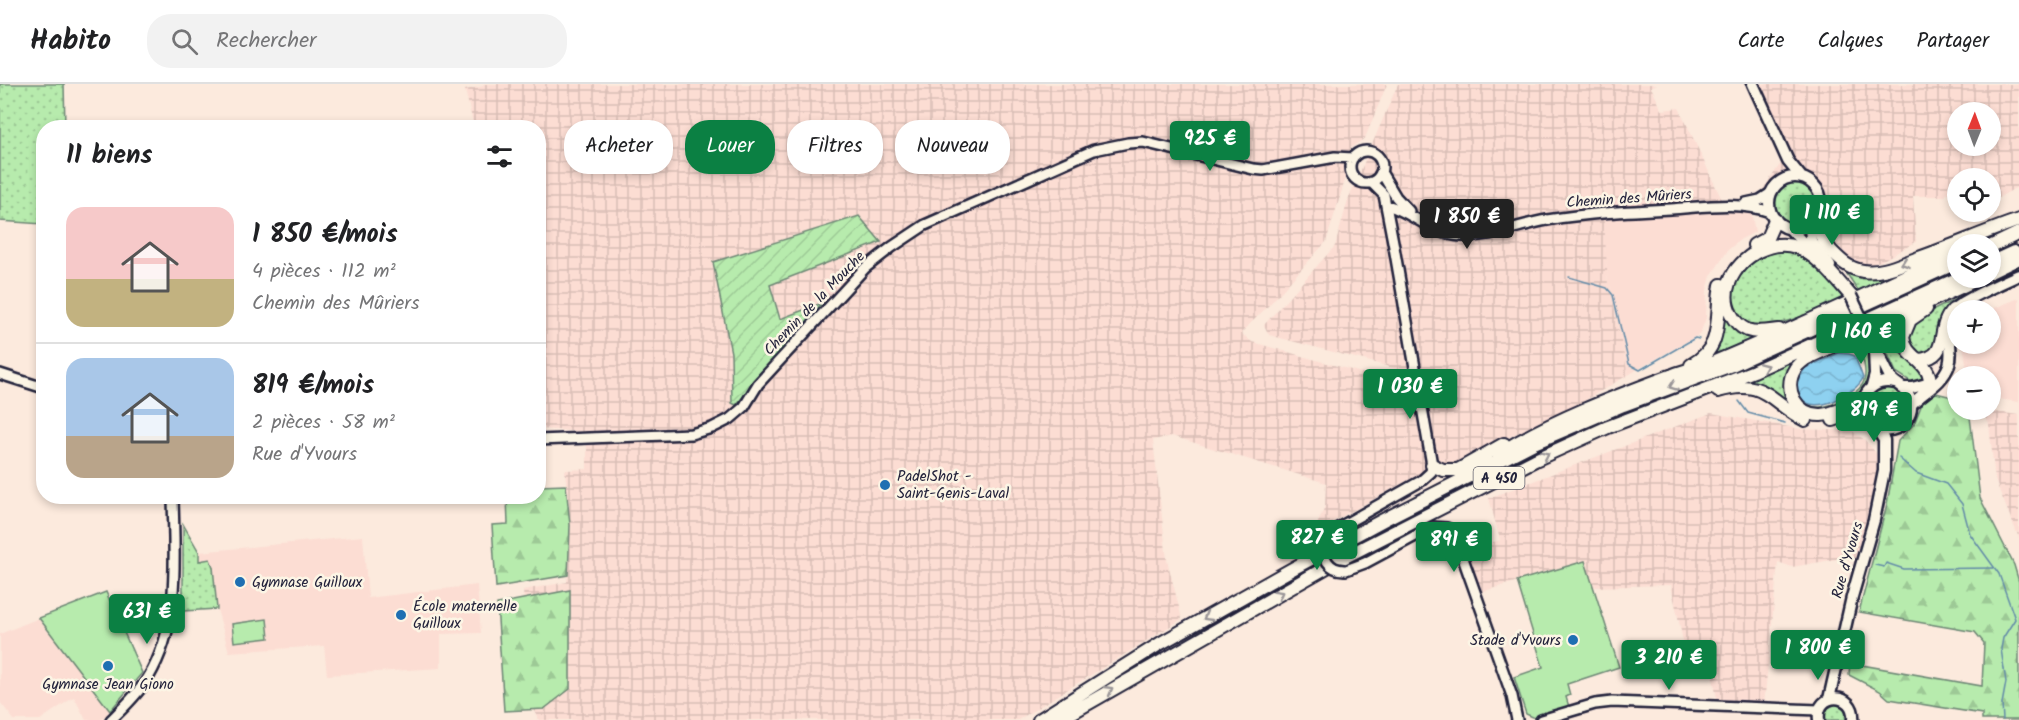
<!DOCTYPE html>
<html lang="fr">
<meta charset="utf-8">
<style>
:root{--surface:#fff;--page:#f2f2f2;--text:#202124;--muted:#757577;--line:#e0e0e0;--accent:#0b8043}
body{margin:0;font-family:Kalam,sans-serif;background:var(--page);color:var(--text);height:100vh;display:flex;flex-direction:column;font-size:22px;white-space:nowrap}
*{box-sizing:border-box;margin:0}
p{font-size:20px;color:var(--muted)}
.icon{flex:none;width:33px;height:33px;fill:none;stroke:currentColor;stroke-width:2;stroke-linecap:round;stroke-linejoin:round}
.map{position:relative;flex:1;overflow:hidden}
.sheet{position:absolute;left:36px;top:36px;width:510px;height:384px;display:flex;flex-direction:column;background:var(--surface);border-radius:24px;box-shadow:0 3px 9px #0003}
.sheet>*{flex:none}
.banner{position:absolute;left:564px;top:36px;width:570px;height:54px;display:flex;gap:12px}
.needle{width:39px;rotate:1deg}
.tools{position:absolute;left:1947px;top:18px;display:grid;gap:12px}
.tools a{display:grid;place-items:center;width:54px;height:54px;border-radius:50%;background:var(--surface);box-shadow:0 3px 9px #0003;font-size:30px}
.price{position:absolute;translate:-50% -51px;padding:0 14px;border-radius:6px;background:var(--accent);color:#fff;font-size:20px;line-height:39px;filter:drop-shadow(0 2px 3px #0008)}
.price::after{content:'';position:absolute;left:50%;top:36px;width:18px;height:14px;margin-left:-9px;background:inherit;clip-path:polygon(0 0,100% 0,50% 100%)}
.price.current{background:#222;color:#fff}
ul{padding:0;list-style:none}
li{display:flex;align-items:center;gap:18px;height:150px;padding:0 30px}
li+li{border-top:2px solid var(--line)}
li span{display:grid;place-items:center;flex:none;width:168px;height:120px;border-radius:18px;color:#555}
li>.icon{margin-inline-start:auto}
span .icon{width:72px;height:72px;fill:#fffc;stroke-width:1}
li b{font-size:26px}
h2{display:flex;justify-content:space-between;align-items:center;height:72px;padding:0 30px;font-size:26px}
.chip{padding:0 21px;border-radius:24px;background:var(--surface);box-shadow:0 3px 9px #0003;font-size:21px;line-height:54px}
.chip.current{background:var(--accent);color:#fff}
header{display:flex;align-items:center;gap:36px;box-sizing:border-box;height:84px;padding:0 30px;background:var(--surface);border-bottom:2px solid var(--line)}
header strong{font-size:28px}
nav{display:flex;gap:33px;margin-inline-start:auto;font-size:21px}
.search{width:420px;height:54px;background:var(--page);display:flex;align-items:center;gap:15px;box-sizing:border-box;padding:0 21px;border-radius:24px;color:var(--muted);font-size:22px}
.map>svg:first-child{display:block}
.built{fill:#fcddd3}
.industrial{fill:url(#industrial-grid);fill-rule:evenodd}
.grass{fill:url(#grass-dots);stroke:#6c8674;stroke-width:1.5}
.forest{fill:url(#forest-firs);stroke:#6c8674;stroke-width:1.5}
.garden{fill:url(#garden-furrows);stroke:#6c8674;stroke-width:1.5}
.pitch{fill:#b7ebad;stroke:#6c8674;stroke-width:1.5}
.water{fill:url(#water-waves);stroke:#638ba8;stroke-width:1.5}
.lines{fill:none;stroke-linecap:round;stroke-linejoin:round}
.stream{stroke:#638ba8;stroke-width:1.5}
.minor-casing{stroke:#22223b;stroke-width:14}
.major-casing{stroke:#22223b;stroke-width:15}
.highway-casing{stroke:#22223b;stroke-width:16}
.minor{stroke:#fcf5e5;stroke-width:9}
.major{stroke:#fcf5e5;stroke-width:10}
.highway{stroke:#fcf5e5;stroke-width:12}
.minor-bridge-casing{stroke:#22223b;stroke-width:14;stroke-linecap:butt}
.major-bridge-casing{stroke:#22223b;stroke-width:15;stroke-linecap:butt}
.minor-bridge{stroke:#fcf5e5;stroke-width:9}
.major-bridge{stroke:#fcf5e5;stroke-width:10}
.oneway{stroke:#9a9698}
.poi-dot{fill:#1f6fb2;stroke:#fcf5e5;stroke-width:2}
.labels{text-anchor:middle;stroke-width:5;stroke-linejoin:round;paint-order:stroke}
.shield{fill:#fcf5e5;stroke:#63616e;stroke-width:1.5}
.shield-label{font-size:14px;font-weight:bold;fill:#22223b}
.street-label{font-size:15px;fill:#22223b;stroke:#fcf5e5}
.poi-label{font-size:15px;fill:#22223b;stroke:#fcf5e5;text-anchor:start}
</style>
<header>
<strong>Habito</strong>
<div class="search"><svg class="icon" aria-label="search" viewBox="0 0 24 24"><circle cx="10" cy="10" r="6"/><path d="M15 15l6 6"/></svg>Rechercher</div>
<nav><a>Carte</a><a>Calques</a><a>Partager</a></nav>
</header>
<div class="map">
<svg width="2019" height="636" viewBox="0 0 2019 636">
<defs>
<pattern id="industrial-grid" width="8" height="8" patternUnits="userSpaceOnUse" patternTransform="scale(1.5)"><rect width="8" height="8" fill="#fcddd3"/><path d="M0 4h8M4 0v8" fill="none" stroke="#d8bdb6"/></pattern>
<pattern id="grass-dots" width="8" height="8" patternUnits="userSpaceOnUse" patternTransform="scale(1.5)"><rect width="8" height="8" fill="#b7ebad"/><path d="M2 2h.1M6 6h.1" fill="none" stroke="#9dc996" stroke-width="1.8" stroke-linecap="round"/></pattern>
<pattern id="forest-firs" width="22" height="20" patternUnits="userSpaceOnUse" patternTransform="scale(1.5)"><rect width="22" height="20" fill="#b7ebad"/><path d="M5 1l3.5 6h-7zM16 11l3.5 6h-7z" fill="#9dc996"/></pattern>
<pattern id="garden-furrows" width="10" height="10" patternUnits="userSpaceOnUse" patternTransform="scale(1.5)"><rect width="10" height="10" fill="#b7ebad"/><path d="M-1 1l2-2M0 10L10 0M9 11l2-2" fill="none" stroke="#9dc996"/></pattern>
<pattern id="water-waves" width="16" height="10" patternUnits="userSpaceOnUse" patternTransform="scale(1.5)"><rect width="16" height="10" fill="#8ed1f0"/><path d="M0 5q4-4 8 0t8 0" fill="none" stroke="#7ab3cf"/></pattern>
</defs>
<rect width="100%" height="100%" fill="#fceadd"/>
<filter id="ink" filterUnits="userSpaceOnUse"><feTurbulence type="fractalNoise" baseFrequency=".0167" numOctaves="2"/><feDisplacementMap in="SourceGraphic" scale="12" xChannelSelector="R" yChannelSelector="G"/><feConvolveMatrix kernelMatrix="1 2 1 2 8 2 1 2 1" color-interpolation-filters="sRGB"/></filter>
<g filter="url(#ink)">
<!-- built -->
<path class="built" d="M1751,127L1755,148L1741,155L1728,166L1711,192L1707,206L1706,234L1700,250L1628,291L1610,202L1608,201L1603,135Z
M2019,214V318L1991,314L1990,292H1968L1963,260H1990V226Z
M363,452L368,514L477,501L481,549L441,550V584L327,591L324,562L229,568L217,525L213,483L199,477V468Z
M39,534L110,627L101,636H86L74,613L40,636H14L0,618V550Z"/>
<!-- industrial -->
<path class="industrial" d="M483,0H1387L1365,54L1351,64L1344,86L1346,93L1326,158L1269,221L1241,249L1252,258L1415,304L1428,377L1423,388L1314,448L1325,422L1326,399L1172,352L1153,356L1167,476L1182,535L1018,636H539L530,620L523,506L567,498L570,441L565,386L587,385V348L539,345L538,44L474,43L465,6L483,2ZM881,158L770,201L779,235L821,220L736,321L733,319L731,269L713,178Z
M1398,0H1657L1651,3L1662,26L1679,24L1722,116L1757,114L1790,66L1759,0H2019V102L1991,118L1990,94H1958L1957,103L1951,105L1945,112H1913L1916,158L1881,177L1865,182L1848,173L1822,144L1793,151L1780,145L1762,129L1751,127L1604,135L1608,201L1610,202L1628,291L1577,321L1447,382L1439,381L1430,355L1420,291L1269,251L1264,241L1335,162L1348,116ZM1958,28H1990V62H1958Z
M1981,326L2019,331V454L1995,396L1989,340Z
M1711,329L1801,345L1852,347L1865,356L1881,375L1874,422L1858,475H1837L1792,483L1778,478L1764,621L1718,619L1709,576L1688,580L1671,501L1593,503L1584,477L1478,509L1464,467L1500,456L1489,414Z"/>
<!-- grass -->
<path class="grass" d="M0,0H64L65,43L44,44L43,140L0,137Z
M1772 119a23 23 0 1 1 46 0a23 23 0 1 1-46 0Z
M1774,166C1780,166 1787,165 1793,167C1808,172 1838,201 1844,216L1816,228L1775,241L1769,242L1768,240L1765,242C1733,243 1723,211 1742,187C1750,176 1762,172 1774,166Z
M1926,176L1860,209L1845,187Z
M2019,183V185L1958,216L1934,264L1926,270L1916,269L1911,265L1908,251L1912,241L1926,230Z
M1722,225L1765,252L1707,275Z
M1910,231L1903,241L1913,277L1927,297L1913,299L1896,288L1877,246Z
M1863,254C1874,282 1876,305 1844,318C1829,324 1824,326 1807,324L1799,314C1805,319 1812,324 1820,323C1832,322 1856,311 1862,301C1868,291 1865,267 1851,265C1846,263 1839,266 1833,268Z
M1801,273L1791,283L1797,327L1742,299Z
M1867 322a20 20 0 1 1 40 0a20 20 0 1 1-40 0Z
M183,440L199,468V477L210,475L213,483L217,525L183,527Z
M1836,620L1845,625L1846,636H1825L1824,630L1826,625Z"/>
<!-- forest -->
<path class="forest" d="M1936,309L1952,313L1957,318L1958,326H1964L1970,333L1980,414L2014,481L2019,498V636H1982V630L1889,615L1880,607L1849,591L1850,579L1982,602L1984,559L1975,548L1859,528L1887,420L1898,357L1914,340L1923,317Z
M566,401L570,441L568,491L496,503L492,441L508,440L507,413L538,412L539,402Z
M570,506V605L544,625L504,627L497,520Z"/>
<!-- garden -->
<path class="garden" d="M859,132L881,158L770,201L780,235L822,219L736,321L732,319L731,269L713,178Z"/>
<!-- pitch -->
<path class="pitch" d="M1585,477L1619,583L1567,600L1570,611L1566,613L1569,623L1535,634L1526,630L1514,593L1543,583L1517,497Z
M106,508L142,589L110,627L39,534Z
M267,535L269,554L234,558L232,540Z"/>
<!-- water -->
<path class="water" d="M1839,269L1849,270L1855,272L1863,294C1856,310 1814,332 1801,314C1799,311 1797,304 1796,300L1805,284Z"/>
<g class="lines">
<!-- stream -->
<path class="stream" d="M1569,193L1607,204L1613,211L1629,280L1640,286L1695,254L1699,255
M1739,317L1748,329L1785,339
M1899,374L1916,389L1946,400L1962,420L1970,450L1999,490L2015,535L2003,554L2001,565L2006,598L2002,620L2003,636
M1875,481L1884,483L1886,479L1904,485L1993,484"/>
<!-- minor casing -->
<g class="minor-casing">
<path id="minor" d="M1350 83a16 16 0 1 1 32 0a16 16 0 1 1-32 0Z
M1381,88L1396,113L1409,127
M1746,119L1760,116L1771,109
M1387,121C1414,129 1433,151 1462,152C1492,153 1519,141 1547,136C1588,129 1629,127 1671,125C1704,123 1738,117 1770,128
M0,290L44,304
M538,356L691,350L712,344L730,335L744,323L758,300L865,184L892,163L925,141L1094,66L1128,59L1143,58L1253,85L1263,86L1335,73L1353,74
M1324,457L1329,449L1421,397L1431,388L1432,381L1394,163L1384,111L1371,98
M1346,486L1365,479L1432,443L1447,444L1454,449L1512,612L1517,636
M111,636C124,623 138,610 148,594C181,540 174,473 173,412
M1541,636L1595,620L1612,618L1819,626"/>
</g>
<!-- major casing -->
<g class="major-casing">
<path id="major" d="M1753,0L1788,77L1801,93
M1769 119a26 26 0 1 1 52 0a26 26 0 1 1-52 0Z
M1810,141L1811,157L1830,182
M1790,145L1813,169
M1869,250L1890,293C1895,300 1903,302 1907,309C1919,326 1903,350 1882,346C1851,340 1859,291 1895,299
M1872,302L1875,291L1874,266
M1902,304H1912L1934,298
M1911,321C1924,307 1942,300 1949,281C1955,263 1942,243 1953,226C1960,217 2006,197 2019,191
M1829,615L1852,513L1874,436L1884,387V356L1876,344
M1819,636C1815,607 1856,607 1853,636"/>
</g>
<!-- highway casing -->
<g class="highway-casing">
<path id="highway" d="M1819,131C1817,147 1822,156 1832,168C1841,177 1849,185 1863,187C1881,190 1899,181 1916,175C1951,163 1984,148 2019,136
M1754,161L1767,154L1775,136
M1990,163L2019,149
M1990,179L2014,168
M1990,188L2019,174
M1926,225L1910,236L1903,253C1905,275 1930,276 1930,299
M1779,246C1769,247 1757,250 1747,246C1740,243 1734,236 1731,230C1716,202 1742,170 1769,163C1777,160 1788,160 1796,163C1819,172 1835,194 1851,212
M1918,276C1952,273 1934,246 1953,226
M1691,281C1725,263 1715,233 1721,201
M1718,307C1766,293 1769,318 1805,336
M1864,314C1852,320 1836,330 1821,331C1797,332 1782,305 1795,285C1797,281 1802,278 1805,275L1980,194
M1833,336L1847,331L1865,333
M1498,370C1552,336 1614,313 1673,291C1685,286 1699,284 1712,279C1795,245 1876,205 1958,168
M1432,381L1443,386H1458L1504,360
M1039,636L1161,559L1294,484L1387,434L1534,359L1623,321L1734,280L1958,178
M1059,636L1341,475L1535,376L1608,343L1754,287L1959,194"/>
</g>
<!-- minor -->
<use href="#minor" class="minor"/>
<!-- major -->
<use href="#major" class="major"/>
<!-- highway -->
<use href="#highway" class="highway"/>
<!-- minor-bridge casing -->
<g class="minor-bridge-casing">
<path id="minor-bridge" d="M1324,457C1321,473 1329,487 1346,486"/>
</g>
<!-- major-bridge casing -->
<g class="major-bridge-casing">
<path id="major-bridge" d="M1851,212L1869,250"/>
</g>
<!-- minor-bridge -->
<use href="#minor-bridge" class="minor-bridge"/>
<!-- major-bridge -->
<use href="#major-bridge" class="major-bridge"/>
</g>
<!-- one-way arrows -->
<defs><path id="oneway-chevron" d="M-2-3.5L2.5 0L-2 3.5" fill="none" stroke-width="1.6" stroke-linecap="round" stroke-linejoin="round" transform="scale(1.5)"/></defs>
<g class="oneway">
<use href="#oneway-chevron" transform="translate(1905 179) rotate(161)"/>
<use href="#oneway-chevron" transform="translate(1764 283) rotate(-23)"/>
<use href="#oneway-chevron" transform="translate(1673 302) rotate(160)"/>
<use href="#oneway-chevron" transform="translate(1545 371) rotate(-24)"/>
<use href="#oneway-chevron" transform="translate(1279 510) rotate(-29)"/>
<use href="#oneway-chevron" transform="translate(1207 533) rotate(150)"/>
<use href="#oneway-chevron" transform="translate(1109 606) rotate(-30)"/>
</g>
</g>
<!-- markers -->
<g class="poi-dot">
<circle cx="885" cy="401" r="6"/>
<circle cx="240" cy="498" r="6"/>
<circle cx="401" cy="531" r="6"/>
<circle cx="1573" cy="556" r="6"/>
<circle cx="108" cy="582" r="6"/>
</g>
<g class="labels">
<!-- shield labels -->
<rect class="shield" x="1473.5" y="383" width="51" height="22" rx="4.5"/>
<g class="shield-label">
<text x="1499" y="399">A 450</text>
</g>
<!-- street labels -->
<g class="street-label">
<text transform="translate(1629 114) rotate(-4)" y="5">Chemin des Mûriers</text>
<text transform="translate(814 219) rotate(-46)" y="5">Chemin de la Mouche</text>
<text transform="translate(1847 476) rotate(-74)" y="5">Rue d'Yvours</text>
</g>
<!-- poi labels -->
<g class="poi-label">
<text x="897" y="397">PadelShot -<tspan x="897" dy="17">Saint-Genis-Laval</tspan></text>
<text x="252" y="503">Gymnase Guilloux</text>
<text x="413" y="527">École maternelle<tspan x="413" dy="17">Guilloux</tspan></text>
<text x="1561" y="561" text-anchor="end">Stade d'Yvours</text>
<text x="108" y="605" text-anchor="middle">Gymnase Jean Giono</text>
</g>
</g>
</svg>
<div class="tools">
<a><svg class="needle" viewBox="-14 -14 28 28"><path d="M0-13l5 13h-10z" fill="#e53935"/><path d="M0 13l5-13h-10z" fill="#757577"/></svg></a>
<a><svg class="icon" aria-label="locate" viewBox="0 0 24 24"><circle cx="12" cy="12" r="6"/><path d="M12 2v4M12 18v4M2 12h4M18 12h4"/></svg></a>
<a><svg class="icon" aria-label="layers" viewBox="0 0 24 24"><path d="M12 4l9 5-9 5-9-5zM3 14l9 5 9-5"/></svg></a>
<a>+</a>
<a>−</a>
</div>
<b class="price" style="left:1210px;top:88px">925 €</b>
<b class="price" style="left:1832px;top:162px">1 110 €</b>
<b class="price current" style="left:1467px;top:166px">1 850 €</b>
<b class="price" style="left:1861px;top:281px">1 160 €</b>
<b class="price" style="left:1410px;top:336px">1 030 €</b>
<b class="price" style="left:1874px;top:359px">819 €</b>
<b class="price" style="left:1317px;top:487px">827 €</b>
<b class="price" style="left:1454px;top:489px">891 €</b>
<b class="price" style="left:147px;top:561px">631 €</b>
<b class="price" style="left:1818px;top:597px">1 800 €</b>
<b class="price" style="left:1669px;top:607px">3 210 €</b>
<div class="banner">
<a class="chip">Acheter</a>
<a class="chip current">Louer</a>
<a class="chip">Filtres</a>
<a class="chip">Nouveau</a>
</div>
<section class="sheet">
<h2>11 biens<svg class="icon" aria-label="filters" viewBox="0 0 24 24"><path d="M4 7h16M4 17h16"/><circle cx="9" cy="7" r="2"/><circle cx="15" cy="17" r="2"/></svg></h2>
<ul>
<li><span style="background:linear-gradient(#f6c9c9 60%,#c2b280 0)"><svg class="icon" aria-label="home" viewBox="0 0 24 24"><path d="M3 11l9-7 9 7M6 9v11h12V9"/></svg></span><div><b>1 850 €/mois</b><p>4 pièces · 112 m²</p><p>Chemin des Mûriers</p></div></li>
<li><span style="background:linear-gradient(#a9c7e8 65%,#b9a48a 0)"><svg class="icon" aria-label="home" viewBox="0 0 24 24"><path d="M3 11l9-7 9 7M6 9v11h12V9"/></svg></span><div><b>819 €/mois</b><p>2 pièces · 58 m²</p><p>Rue d'Yvours</p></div></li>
</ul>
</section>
</div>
